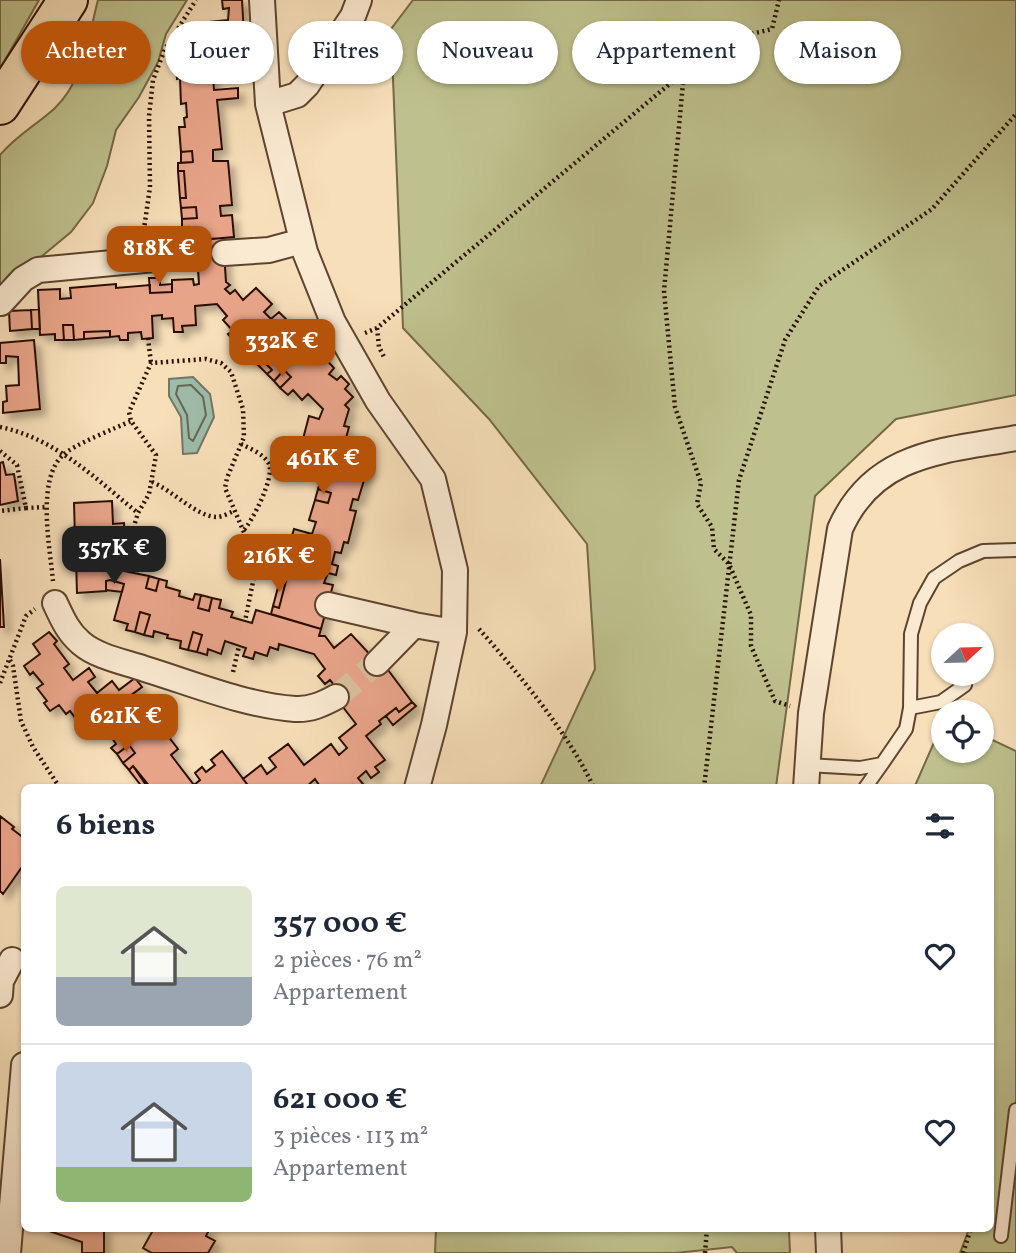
<!DOCTYPE html>
<html lang="fr">
<meta charset="utf-8">
<style>
:root{--surface:#fff;--page:#f2f2f3;--text:#1f2937;--muted:#747a83;--line:#e0e1e3;--accent:#b45309}
body{margin:0;font-family:Vollkorn,serif;background:var(--page);color:var(--text);height:100vh;display:flex;flex-direction:column;font-size:26px;white-space:nowrap}
*{box-sizing:border-box;margin:0}
p{font-size:23px;color:var(--muted)}
.icon{flex:none;width:38px;height:38px;fill:none;stroke:currentColor;stroke-width:2;stroke-linecap:round;stroke-linejoin:round}
.map{position:relative;flex:1;overflow:hidden}
.details{position:absolute;left:21px;top:784px;width:973px;height:448px;display:flex;flex-direction:column;background:var(--surface);border-radius:10px;box-shadow:0 2px 5px #0004}
.details>*{flex:none}
.top-card{position:absolute;left:21px;top:21px;width:975px;height:63px;display:flex;gap:14px}
.needle{width:46px;rotate:68deg}
.fabs{position:absolute;left:931px;top:623px;display:grid;gap:14px}
.fabs a{display:grid;place-items:center;width:63px;height:63px;border-radius:50%;background:var(--surface);box-shadow:0 2px 5px #0004;font-size:35px}
.price{position:absolute;translate:-50% -60px;padding:0 16px;border-radius:14px;background:var(--accent);color:#fff;font-size:23px;line-height:46px;filter:drop-shadow(0 2px 4px #0008)}
.price::after{content:'';position:absolute;left:50%;top:42px;width:21px;height:16px;margin-left:-10px;background:inherit;clip-path:polygon(0 0,100% 0,50% 100%)}
.price.active{background:#222;color:#fff}
ul{padding:0;list-style:none}
li{display:flex;align-items:center;gap:21px;height:175px;padding:0 35px}
li+li{border-top:2px solid var(--line)}
li span{display:grid;place-items:center;flex:none;width:196px;height:140px;border-radius:10px;color:#555}
li>.icon{margin-inline-start:auto}
span .icon{width:84px;height:84px;fill:#fffc;stroke-width:1}
li b{font-size:30px}
h2{display:flex;justify-content:space-between;align-items:center;height:84px;padding:0 35px;font-size:30px}
.chip{padding:0 24px;border-radius:32px;background:var(--surface);box-shadow:0 2px 5px #0004;font-size:24px;line-height:63px}
.chip.active{background:var(--accent);color:#fff}
.map>svg:first-child{display:block}
.green{fill:#bec18e;stroke:#746947;stroke-width:2}
.water{fill:#9ebdab;stroke:#707867;stroke-width:2}
.lines{fill:none;stroke-linecap:round;stroke-linejoin:round}
.shore{stroke:#646756;stroke-width:2}
.building{fill:#e8a489;stroke:#2b1100;stroke-width:2;filter:url(#shadow)}
.street-tunnel{stroke:#d8c09d;stroke-width:24;stroke-dasharray:24 12;stroke-linecap:butt}
.lane-casing{stroke:#5e442e;stroke-width:16}
.street-casing{stroke:#5e442e;stroke-width:28}
.primary-casing{stroke:#2b1100;stroke-width:42}
.path{stroke:#2b1100;stroke-width:4.5;stroke-dasharray:2 3.5;stroke-linecap:butt}
.lane{stroke:#faead2;stroke-width:12}
.street{stroke:#faead2;stroke-width:24}
.primary{stroke:#f7dfb9;stroke-width:38}
</style>
<div class="map">
<svg width="1016" height="1253" viewBox="0 0 1016 1253">
<defs>
<filter id="shadow"><feDropShadow dx="6" dy="6" stdDeviation="3.5" flood-color="#0004"/></filter>
</defs>
<rect width="100%" height="100%" fill="#f7dfb9"/>
<filter id="stains"><feTurbulence type="fractalNoise" baseFrequency=".00286" numOctaves="4"/><feColorMatrix values="0 0 0 0 .2 0 0 0 0 .09 0 0 0 0 .02 0 0 0 .5 -.17"/></filter>
<radialGradient id="worn" r=".72"><stop offset=".6" stop-color="#630" stop-opacity="0"/><stop offset="1" stop-color="#630" stop-opacity=".3"/></radialGradient>
<!-- green -->
<path class="green" d="M0,0H39L0,69Z
M98,0H187L166,34L158,62L139,97L116,130L107,166L93,203L71,232L0,291V155C16,136 36,125 54,109C84,81 88,38 98,0Z
M413,0H1016V395L896,419L815,496L776,787H540L595,669L587,544L489,419L403,328L391,29Z
M943,722V751H982V735L1016,751V1253H960L969,1229L990,1228V788H914Z
M436,1228L789,1229L790,1253H737L732,1247L676,1253H435Z"/>
<!-- water -->
<path class="water" d="M193,377L210,394L214,417L197,453L183,454L181,417L169,396V379Z"/>
<g class="lines">
<!-- shore -->
<path class="shore" d="M191,385L203,397L206,415L193,441L189,438L187,415L176,394L178,386Z"/>
</g>
<!-- building -->
<path class="building" d="M222,0H242L244,36L228,38L229,63H232L233,74L213,75L214,90L238,88V98L217,100L222,149L213,150V161H228L232,205L220,206L221,216L232,215L234,237L189,241L188,227L182,228V219L197,218L196,207L181,208L180,198H186L184,171H178V163L193,162L192,151L181,152L179,127H185L184,118L187,117L186,103L181,104L180,78L177,79L176,66L192,64L191,55H196L194,40L201,39L200,23L228,20L229,8L223,9Z
M192,151L193,162L181,163V152Z
M178,171H184L186,198H180Z
M196,207L197,218L182,219L181,208Z
M223,238L226,282L230,285L225,289L230,294L235,290L243,300L256,288L272,304L264,312L271,319L279,312L311,344L304,351L310,358L318,351L334,368L329,374L337,380L341,376L349,384L345,389L353,397L345,405L349,409L344,426L349,427L340,460L368,467L358,500L353,499L350,510L356,511L348,543L344,542L341,553L335,552L332,564L338,566L336,575L328,573L324,583L333,585L321,629L271,614L273,606L279,608L286,581L280,580L283,570L297,574L299,564L285,561L288,551L294,552L297,541L291,539L294,529L312,534L316,522L309,520L315,500L328,503L331,493L318,489L324,468L330,470L333,458L305,450L308,440L303,439L309,416L319,419L323,409L308,394L302,400L293,390L288,395L280,388L291,377L284,370L274,381L267,374L272,370L253,350L248,355L241,348L252,338L245,331L234,341L228,334L233,331L223,320L227,316L217,304L195,306L196,325L182,326L183,332H174L173,318L162,319V315L152,316L153,338L142,339L141,332L128,333V340H120L119,336L110,337V331L84,332V339L74,340L73,325H63L64,340H55V334L40,335L38,290L60,289V299L71,298L70,288L116,284V288L150,285V293L172,292V280L193,279L194,285L199,284L196,240Z
M149,278H160V285L172,284V292L150,293Z
M39,309L40,329H32L31,310Z
M31,310L32,329L10,331L9,311Z
M63,325H73L74,340H64Z
M110,331V337L84,339V332Z
M245,331L252,338L241,348L234,341Z
M34,340L40,409L3,413V402L7,401L6,386L19,385L18,357L6,356V363H0V343Z
M253,350L272,370L267,374L248,355Z
M284,370L291,377L280,388L274,381Z
M3,462L6,475L14,474L18,501L0,505V463Z
M318,489L331,493L328,503L315,500Z
M112,501L113,524L124,523L126,557L110,558L109,568L149,576L146,588L156,591L159,579L167,581L166,587L180,591L179,596L193,600L195,594L201,595L198,608L209,611L212,598L221,600L219,608L233,612L231,617L252,623L256,610L321,629L319,636H325L334,648L351,634L374,659L385,666L412,702L399,712L396,708L379,721L381,724L366,736L385,760L375,767L379,772L371,778L366,771L358,778L363,784L359,788H354L352,785L349,788H321L315,779L305,788H250L243,779L261,765L267,774L276,767L269,758L288,744L304,765L331,744L339,755L347,748L339,738L356,724L333,694L338,690L330,680L325,684L318,676L325,669L314,654L279,644L278,650L270,647L267,656L255,652L253,659L243,656L246,648L225,641L221,654L208,649L207,655L197,652L202,635L193,632L188,650L180,648L181,641L167,638L168,635L154,631L153,637L144,635L150,615L140,612L135,632L126,630L128,624L114,620L124,584L110,580L106,581V591L77,593L76,559H82V538H75L74,503Z
M0,559L4,627H0Z
M285,561L299,564L297,574L283,570Z
M149,576L159,579L156,591L146,588Z
M110,580L124,584L122,592L106,590V581Z
M280,580L286,581L279,608L273,606Z
M201,595L212,598L209,611L198,608Z
M140,612L150,615L144,635L135,632Z
M49,632L57,641L54,644L69,664L64,668L73,680L89,668L95,677L88,682L97,693L112,681L119,690L135,678L142,687L126,699L135,710L143,705L157,723L149,729L156,737L164,731L178,749L171,755L194,785L200,780L195,773L202,767L206,772L215,765L211,760L222,751L250,788H148L133,766L129,770L123,763L135,753L129,745L117,754L111,748L116,744L100,719L97,722L91,713L79,723L70,711L66,714L59,705L50,711L44,703L47,701L37,688L43,684L33,672L30,675L24,666L40,654L33,644Z
M193,632L202,635L197,652L188,650Z
M412,702L416,706L393,725L386,716L396,708L399,712Z
M129,745L135,753L123,763L117,754Z
M133,766L142,777L150,787L143,788L129,770Z
M0,816L14,827L12,829L24,838V864L3,894L0,891Z
M40,1228H104V1253H82V1242Z
M145,1228H210L206,1236L215,1241L208,1253H152L143,1248L152,1232Z"/>
<g class="lines">
<!-- street-tunnel -->
<path class="street-tunnel" d="M336,697L377,663"/>
<!-- lane casing -->
<g class="lane-casing">
<path id="lane" d="M910,708L941,702L965,685
M882,764L906,729L910,708L911,634L920,603L934,578L959,561L983,551L1016,550
M807,765L860,768L882,764L865,788
M1001,1236L1016,1110"/>
</g>
<!-- street casing -->
<g class="street-casing">
<path id="street" d="M262,0L268,104L305,252L333,322L378,401L433,479L455,570L454,632L434,725L417,788
M268,104L297,95L307,85L353,16L359,0
M224,253L269,250L302,241
M1,303L23,279L38,270L197,255
M55,603C62,618 68,632 81,643C97,657 125,662 145,669C194,684 244,705 295,709C310,710 323,704 336,697
M328,605L414,625
M377,663L414,625L454,632
M806,788L811,713L840,529C874,452 944,451 1016,438
M0,995L1,981L12,960
M828,1228L829,1253
M8,1253L24,1065"/>
</g>
<!-- primary casing -->
<g class="primary-casing">
<path id="primary" d="M0,105L68,0"/>
</g>
<!-- path -->
<path class="path" d="M684,72L689,49L772,29L779,0
M143,236L150,187L149,116L153,80L165,49L196,0
M377,328L379,347L384,357
M365,333L377,328L684,72L664,291L675,407L701,483L697,504L712,527L714,549L729,564L751,615V646L775,701L790,706
M148,338L151,363
M0,427C55,438 96,479 138,513
M241,444C251,449 264,454 269,464C275,477 252,522 243,531
M0,451L17,465L26,508L0,511
M152,482C172,490 197,517 217,517C222,517 229,513 234,511
M26,508L46,507
M136,572L138,562L134,526L138,513L149,494L156,455L131,421L129,412L151,363L206,359L221,363L231,372L243,409L244,437L227,478L225,488L252,551L254,577L245,621
M53,581C50,547 36,480 63,455C73,445 116,428 131,421
M479,629C519,674 569,734 594,788
M10,660L13,666L21,721L33,747L60,788
M233,672L239,646
M0,683L26,616L35,609
M704,788L739,480L785,340L819,286L932,209L1016,114
M705,1253L707,1228
M963,1253L971,1228"/>
<!-- lane -->
<use href="#lane" class="lane"/>
<!-- street -->
<use href="#street" class="street"/>
<!-- primary -->
<use href="#primary" class="primary"/>
</g>
<rect width="100%" height="100%" filter="url(#stains)"/>
<rect width="100%" height="100%" fill="url(#worn)"/>
</svg>
<div class="fabs">
<a><svg class="needle" viewBox="-14 -14 28 28"><path d="M0-13l5 13h-10z" fill="#e53935"/><path d="M0 13l5-13h-10z" fill="#747a83"/></svg></a>
<a><svg class="icon" aria-label="locate" viewBox="0 0 24 24"><circle cx="12" cy="12" r="6"/><path d="M12 2v4M12 18v4M2 12h4M18 12h4"/></svg></a>
</div>
<b class="price" style="left:159px;top:286px">818K €</b>
<b class="price" style="left:282px;top:379px">332K €</b>
<b class="price" style="left:323px;top:496px">461K €</b>
<b class="price active" style="left:114px;top:586px">357K €</b>
<b class="price" style="left:279px;top:594px">216K €</b>
<b class="price" style="left:126px;top:754px">621K €</b>
<div class="top-card">
<a class="chip active">Acheter</a>
<a class="chip">Louer</a>
<a class="chip">Filtres</a>
<a class="chip">Nouveau</a>
<a class="chip">Appartement</a>
<a class="chip">Maison</a>
</div>
<section class="details">
<h2>6 biens<svg class="icon" aria-label="filters" viewBox="0 0 24 24"><path d="M4 7h16M4 17h16"/><circle cx="9" cy="7" r="2"/><circle cx="15" cy="17" r="2"/></svg></h2>
<ul>
<li><span style="background:linear-gradient(#dfe7d0 65%,#9aa5b1 0)"><svg class="icon" aria-label="home" viewBox="0 0 24 24"><path d="M3 11l9-7 9 7M6 9v11h12V9"/></svg></span><div><b>357 000 €</b><p>2 pièces · 76 m²</p><p>Appartement</p></div><svg class="icon" aria-label="heart" viewBox="0 0 24 24"><path d="M12 20l-8-8c-3-5 5-10 8-4 3-6 11-1 8 4z"/></svg></li>
<li><span style="background:linear-gradient(#c9d6e8 75%,#8fb573 0)"><svg class="icon" aria-label="home" viewBox="0 0 24 24"><path d="M3 11l9-7 9 7M6 9v11h12V9"/></svg></span><div><b>621 000 €</b><p>3 pièces · 113 m²</p><p>Appartement</p></div><svg class="icon" aria-label="heart" viewBox="0 0 24 24"><path d="M12 20l-8-8c-3-5 5-10 8-4 3-6 11-1 8 4z"/></svg></li>
</ul>
</section>
</div>
